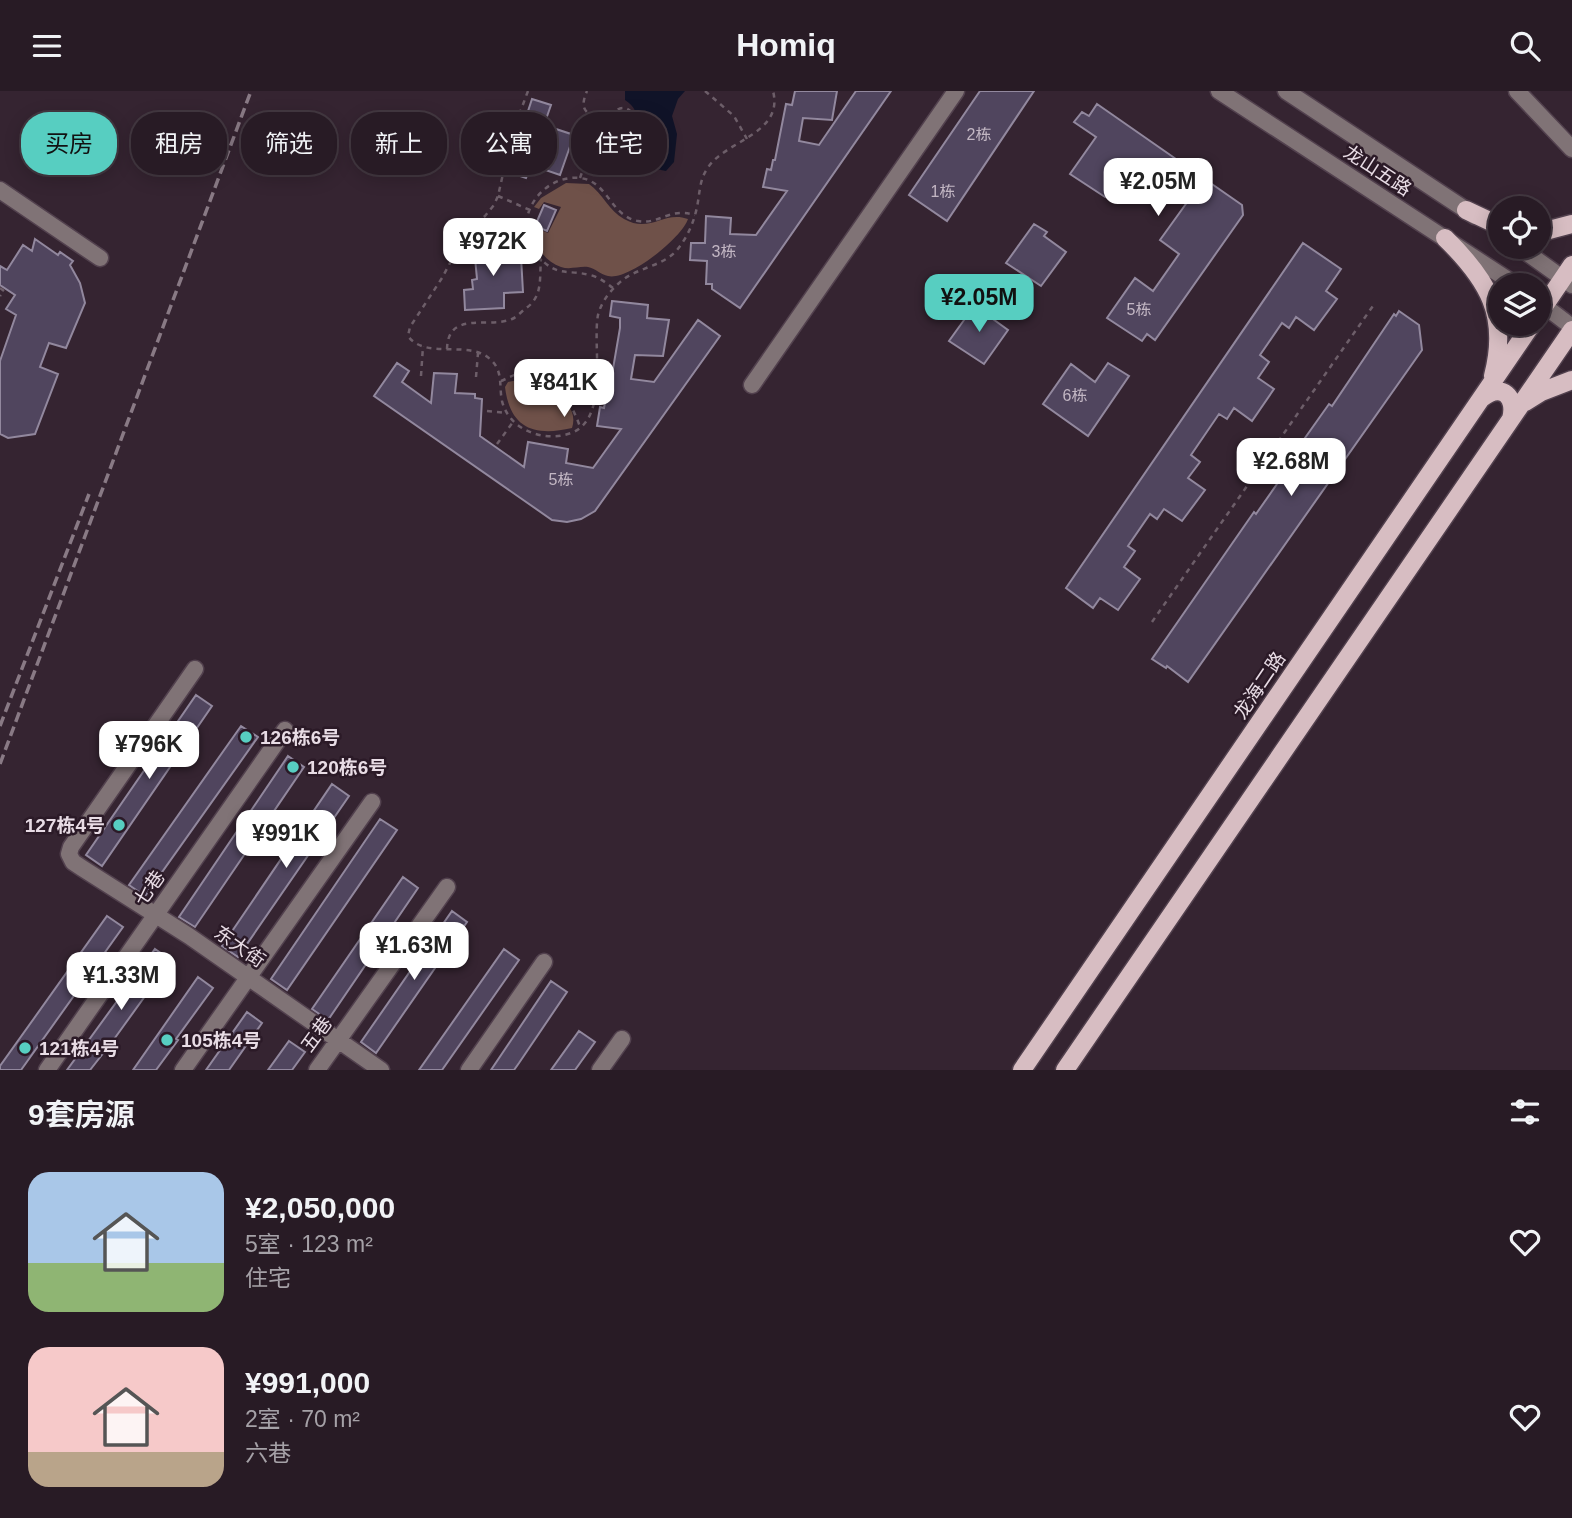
<!DOCTYPE html>
<html lang="zh">
<meta charset="utf-8">
<style>
:root{--surface:#281b25;--page:#30242d;--text:#f1f3f6;--muted:#a5a1a7;--line:#443942;--accent:#57cec1}
body{margin:0;font-family:Helvetica,"Noto Sans SC",sans-serif;background:var(--page);color:var(--text);height:100vh;display:flex;flex-direction:column;font-size:26px;white-space:nowrap}
*{box-sizing:border-box;margin:0}
p{font-size:23px;color:var(--muted)}
.icon{flex:none;width:38px;height:38px;fill:none;stroke:currentColor;stroke-width:2;stroke-linecap:round;stroke-linejoin:round}
.map{position:relative;height:979px;overflow:hidden}
.sheet{display:flex;flex-direction:column;background:var(--surface);flex:1}
.sheet>*{flex:none}
.banner{position:absolute;left:21px;top:21px;width:700px;height:63px;display:flex;gap:14px}
.fabs{position:absolute;left:1488px;top:105px;display:grid;gap:14px}
.fabs a{display:grid;place-items:center;width:63px;height:63px;border-radius:50%;background:var(--surface);box-shadow:0 4px 18px #0003,0 0 0 2px var(--line);font-size:35px}
.price{position:absolute;translate:-50% -60px;padding:0 16px;border-radius:14px;background:#fff;color:#222;font-size:23px;line-height:46px;filter:drop-shadow(0 2px 4px #0008)}
.price::after{content:'';position:absolute;left:50%;top:42px;width:21px;height:16px;margin-left:-10px;background:inherit;clip-path:polygon(0 0,100% 0,50% 100%)}
.price.selected{background:var(--accent);color:#111}
ul{padding:0;list-style:none}
li{display:flex;align-items:center;gap:21px;height:175px;padding:0 28px}
li span{display:grid;place-items:center;flex:none;width:196px;height:140px;border-radius:21px;color:#555}
li>.icon{margin-inline-start:auto}
span .icon{width:84px;height:84px;fill:#fffc;stroke-width:1}
li b{font-size:30px}
h2{display:flex;justify-content:space-between;align-items:center;height:84px;padding:0 28px;font-size:30px}
.pill{padding:0 24px;border-radius:28px;background:var(--surface);box-shadow:0 4px 18px #0003,0 0 0 2px var(--line);font-size:24px;line-height:63px}
.pill.selected{background:var(--accent);color:#111}
header{display:flex;justify-content:space-between;align-items:center;height:91px;padding:0 28px;background:var(--surface);font-size:32px;font-weight:800}
.map>svg:first-child{display:block}
.forest{fill:#6f5149}
.water{fill:#101328}
.building{fill:#50455e;stroke:#92889e;stroke-width:2}
.lines{fill:none;stroke-linecap:round;stroke-linejoin:round}
.minor-casing{stroke:#52414e;stroke-width:19}
.major-casing{stroke:#52414e;stroke-width:21}
.path{stroke:#6d5e69;stroke-width:2.5;stroke-dasharray:5 5;stroke-linecap:butt}
.minor{stroke:#807376;stroke-width:16}
.major{stroke:#d7bdc2;stroke-width:18}
.rail{stroke:#897a85;stroke-width:3.5;stroke-dasharray:10 5;stroke-linecap:butt}
.poi-dot{fill:#57cec1;stroke:#2b1a27;stroke-width:2.5}
.labels{text-anchor:middle;stroke-width:5;stroke-linejoin:round;paint-order:stroke}
.number-label{font-size:16px;fill:#c2b6c3}
.street-label{font-size:19px;fill:#e8dce5;stroke:#2b1a27}
.poi-label{font-size:19px;font-weight:bold;fill:#e8dce5;stroke:#2b1a27;text-anchor:start}
</style>
<header><svg class="icon" aria-label="menu" viewBox="0 0 24 24"><path d="M4 6h16M4 12h16M4 18h16"/></svg>Homiq<svg class="icon" aria-label="search" viewBox="0 0 24 24"><circle cx="10" cy="10" r="6"/><path d="M15 15l6 6"/></svg></header>
<div class="map">
<svg width="1572" height="979" viewBox="0 0 1572 979">
<rect width="100%" height="100%" fill="#352431"/>
<!-- forest -->
<path class="forest" d="M566,92L589,93C603,103 609,120 624,128C650,143 664,119 688,128C682,147 628,190 608,185C601,184 595,177 588,176C579,175 570,179 561,176C543,170 533,151 529,134L548,142L561,116L544,111L539,118L534,116L541,107Z
M523,288C543,293 581,310 572,337C534,346 510,337 505,296L508,291Z"/>
<!-- water -->
<path class="water" d="M625,0H685L678,8L672,25L677,43L674,71L666,80C655,78 649,75 646,63L626,54L624,49C634,33 645,23 625,9Z"/>
<!-- building -->
<path class="building" d="M795,0H837L832,29L803,27L799,50L819,54L856,0H891L740,217L712,198V193H706L707,170L690,169L691,152H705L706,125L731,127L730,143L756,144L787,100L763,96L767,78L771,79L773,69H775L786,13L792,14Z
M980,0H1034L947,130L909,104Z
M532,8L551,14L544,34L574,44L560,84L531,74L526,87L508,81Z
M1097,13L1242,114L1243,124L1155,249L1147,243L1142,250L1107,227L1135,187L1153,200L1179,163L1160,149L1188,110L1131,71L1105,106L1070,83L1096,46L1074,31L1082,21L1089,25Z
M544,114L556,119L547,140L535,135Z
M1034,133L1047,141L1044,145L1066,161L1041,195L1006,172Z
M489,145L490,164L513,163V166H521L523,201L504,202V217L465,219L464,199L473,198L472,189L477,188L473,146Z
M35,148L58,164L60,161L73,170L70,174L80,192L85,212L66,257L49,252L40,276L58,283L35,343L8,347L0,343V270L16,224L6,218L15,204L0,194V175L7,179L23,154L32,160Z
M1303,152L1341,178L1326,200L1337,208L1314,239L1296,226L1289,237L1282,232L1260,264L1269,271L1258,287L1274,298L1252,330L1234,317L1227,328L1219,323L1191,364L1200,371L1188,387L1205,399L1182,430L1164,418L1157,428L1150,423L1128,455L1135,460L1124,476L1140,488L1118,519L1100,507L1093,517L1066,497Z
M612,210L648,214L647,227L669,229L663,265L635,264L631,288L654,291L698,229L720,245L595,420L581,428L567,431L552,429L374,305L397,272L409,280L402,291L431,312L434,282L457,283L455,302L475,303V307L482,308L480,345L524,376L528,351L568,358L566,372L593,377L621,338L597,335L600,316L604,317L606,307H608L620,237V227L610,225Z
M977,211L989,219L986,223L1008,239L984,273L949,250Z
M1399,220L1419,234L1422,259L1188,591L1167,575L1166,577L1152,568L1254,421L1256,423L1291,373L1288,371L1329,313L1332,315L1394,223L1396,225Z
M1108,272L1129,285L1088,345L1043,313L1071,273L1095,291Z
M196,604L212,615L102,775L86,764Z
M241,635L258,646L145,805L129,794Z
M288,665L304,676L195,836L179,826Z
M332,693L349,705L238,866L222,855Z
M380,728L397,739L287,899L271,888Z
M403,786L418,797L328,929L312,918Z
M452,820L467,831L376,962L361,951Z
M107,825L123,836L21,979H0V975Z
M155,858L171,869L112,951L90,979H67Z
M504,858L519,869L489,912L442,979H419Z
M198,886L213,897L176,948L178,949L156,979H133Z
M551,890L567,901L519,972L514,979H491Z
M247,921L262,932L229,979H206Z
M579,940L595,951L575,979H551Z
M289,950L305,961L292,979H268Z"/>
<g class="lines">
<!-- minor casing -->
<g class="minor-casing">
<path id="minor" d="M1219,0L1516,194
M1286,0L1475,125
M1517,0L1572,58
M0,99L100,167
M1519,156L1572,194
M1538,210L1572,236
M752,294L956,0
M195,578L71,756L69,763L73,771L82,777L189,845L381,979
M47,979L285,639
M183,979L372,711
M317,979L447,796
M469,979L544,871
M600,979L622,948"/>
</g>
<!-- major casing -->
<g class="major-casing">
<path id="major" d="M1466,119L1500,135
M1538,140L1549,139L1572,133
M1445,147C1488,189 1509,224 1493,285
M1538,224L1572,174
M1482,307C1502,291 1517,306 1511,328
M1525,311L1541,301L1572,289
M1022,979L1532,233
M1065,979L1572,239"/>
</g>
<!-- path -->
<path class="path" d="M528,0L512,43L498,105L494,114L485,125L466,142L442,187L410,236L408,245C426,270 471,247 492,270C503,281 499,296 502,310C509,339 544,352 571,342C610,328 592,255 598,224C601,212 609,201 618,193C635,176 661,177 677,159C687,147 694,131 697,116C700,102 699,88 709,75C728,49 784,42 773,0
M705,0L734,25L747,48
M613 27a10 10 0 1 1 20 0a10 10 0 1 1-20 0Z
M580,87L589,61L603,43L601,31C588,21 578,21 587,0
M498,105L530,119
M0,197L4,200L0,205
M613,197C606,192 599,186 590,184C566,178 557,187 537,164C509,133 539,83 580,87C608,90 610,125 638,130C659,134 669,116 695,124
M447,258C448,219 488,238 512,228C517,226 521,221 525,218C531,214 536,208 538,201C541,191 540,179 541,168
M421,285L423,255
M476,286L478,262
M501,290C506,288 511,285 517,283C549,275 572,311 580,336
M487,320L508,322
M497,353L513,331
M1152,531L1375,212"/>
<!-- minor -->
<use href="#minor" class="minor"/>
<!-- major -->
<use href="#major" class="major"/>
<!-- rail -->
<path class="rail" d="M0,635L89,403
M0,673L251,0"/>
</g>
<!-- markers -->
<g class="poi-dot">
<circle cx="246" cy="646" r="7"/>
<circle cx="293" cy="676" r="7"/>
<circle cx="119" cy="734" r="7"/>
<circle cx="167" cy="949" r="7"/>
<circle cx="25" cy="957" r="7"/>
</g>
<g class="labels">
<!-- number labels -->
<g class="number-label">
<text x="979" y="49">2栋</text>
<text x="943" y="106">1栋</text>
<text x="724" y="166">3栋</text>
<text x="1139" y="224">5栋</text>
<text x="1075" y="310">6栋</text>
<text x="561" y="394">5栋</text>
</g>
<!-- street labels -->
<g class="street-label">
<text transform="translate(1378 79) rotate(33)" y="7">龙山五路</text>
<text transform="translate(1259 594) rotate(-56)" y="7">龙海二路</text>
<text transform="translate(149 797) rotate(-55)" y="7">七巷</text>
<text transform="translate(240 855) rotate(35)" y="7">东大街</text>
<text transform="translate(316 943) rotate(-54)" y="7">五巷</text>
</g>
<!-- poi labels -->
<g class="poi-label">
<text x="260" y="653">126栋6号</text>
<text x="307" y="683">120栋6号</text>
<text x="105" y="741" text-anchor="end">127栋4号</text>
<text x="181" y="956">105栋4号</text>
<text x="39" y="964">121栋4号</text>
</g>
</g>
</svg>
<div class="fabs">
<a><svg class="icon" aria-label="locate" viewBox="0 0 24 24"><circle cx="12" cy="12" r="6"/><path d="M12 2v4M12 18v4M2 12h4M18 12h4"/></svg></a>
<a><svg class="icon" aria-label="layers" viewBox="0 0 24 24"><path d="M12 4l9 5-9 5-9-5zM3 14l9 5 9-5"/></svg></a>
</div>
<b class="price" style="left:1158px;top:127px">¥2.05M</b>
<b class="price" style="left:493px;top:187px">¥972K</b>
<b class="price selected" style="left:979px;top:243px">¥2.05M</b>
<b class="price" style="left:564px;top:328px">¥841K</b>
<b class="price" style="left:1291px;top:407px">¥2.68M</b>
<b class="price" style="left:149px;top:690px">¥796K</b>
<b class="price" style="left:286px;top:779px">¥991K</b>
<b class="price" style="left:414px;top:891px">¥1.63M</b>
<b class="price" style="left:121px;top:921px">¥1.33M</b>
<div class="banner">
<a class="pill selected">买房</a>
<a class="pill">租房</a>
<a class="pill">筛选</a>
<a class="pill">新上</a>
<a class="pill">公寓</a>
<a class="pill">住宅</a>
</div>
</div>
<section class="sheet">
<h2>9套房源<svg class="icon" aria-label="filters" viewBox="0 0 24 24"><path d="M4 7h16M4 17h16"/><circle cx="9" cy="7" r="2"/><circle cx="15" cy="17" r="2"/></svg></h2>
<ul>
<li><span style="background:linear-gradient(#a9c7e8 65%,#8fb573 0)"><svg class="icon" aria-label="home" viewBox="0 0 24 24"><path d="M3 11l9-7 9 7M6 9v11h12V9"/></svg></span><div><b>¥2,050,000</b><p>5室 · 123 m²</p><p>住宅</p></div><svg class="icon" aria-label="heart" viewBox="0 0 24 24"><path d="M12 20l-8-8c-3-5 5-10 8-4 3-6 11-1 8 4z"/></svg></li>
<li><span style="background:linear-gradient(#f6c9c9 75%,#b9a48a 0)"><svg class="icon" aria-label="home" viewBox="0 0 24 24"><path d="M3 11l9-7 9 7M6 9v11h12V9"/></svg></span><div><b>¥991,000</b><p>2室 · 70 m²</p><p>六巷</p></div><svg class="icon" aria-label="heart" viewBox="0 0 24 24"><path d="M12 20l-8-8c-3-5 5-10 8-4 3-6 11-1 8 4z"/></svg></li>
</ul>
</section>
